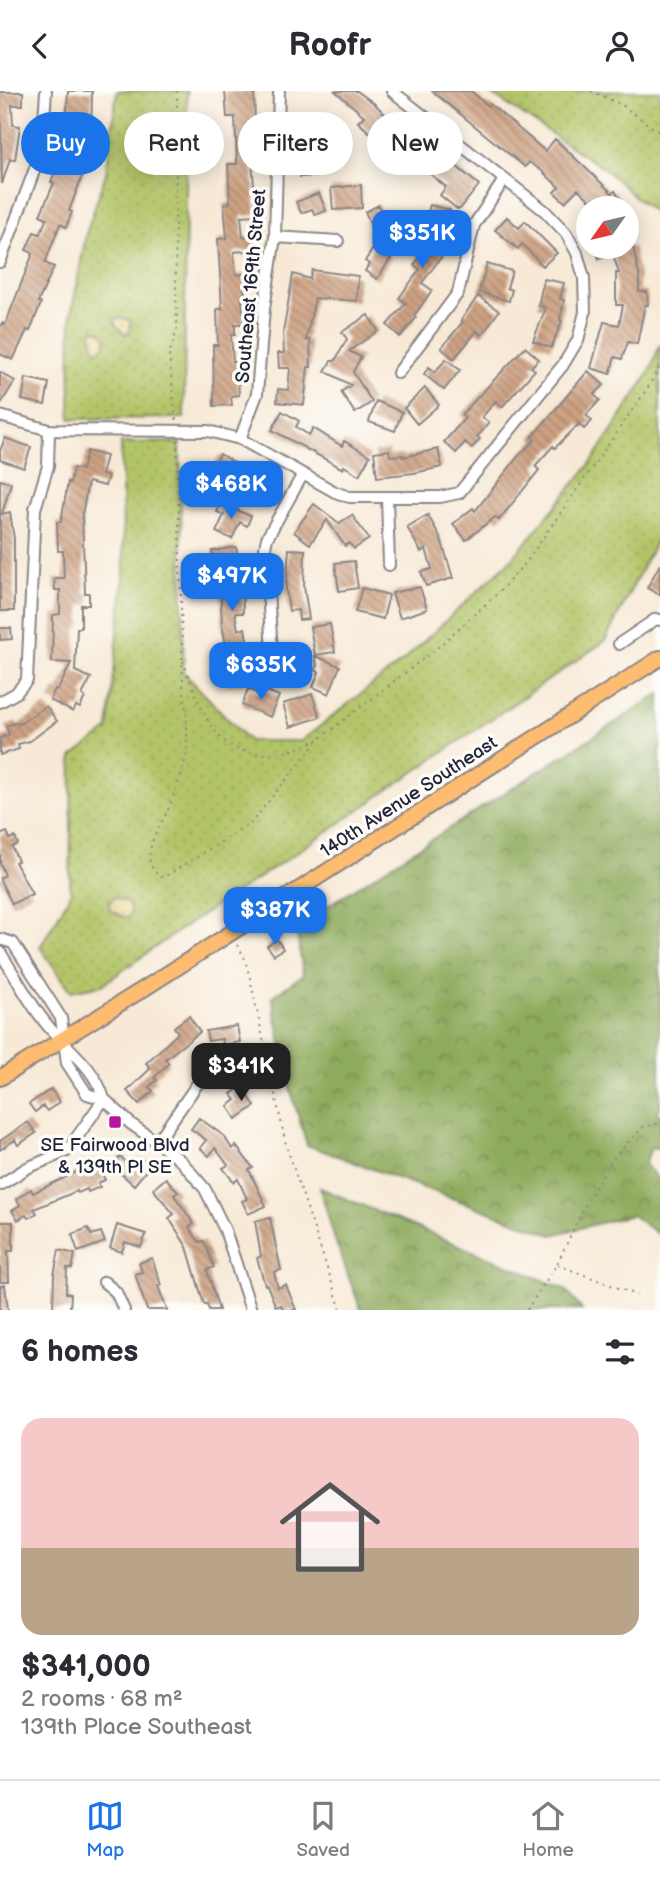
<!DOCTYPE html>
<meta charset="utf-8">
<style>
:root{--surface:#fff;--page:#f7f7f7;--text:#2b2b33;--muted:#7c7c81;--line:#e1e1e2;--accent:#1a73e8}
body{margin:0;font-family:"Balsamiq Sans",sans-serif;background:var(--page);color:var(--text);height:100vh;display:flex;flex-direction:column;font-size:26px;white-space:nowrap}
*{box-sizing:border-box;margin:0}
p{font-size:23px;color:var(--muted)}
.icon{flex:none;width:38px;height:38px;fill:none;stroke:currentColor;stroke-width:2;stroke-linecap:round;stroke-linejoin:round}
.map{position:relative;height:1219px;overflow:hidden}
.details{display:flex;flex-direction:column;background:var(--surface);flex:1}
.details>*{flex:none}
.guide{position:absolute;left:21px;top:21px;width:620px;height:63px;display:flex;gap:14px}
.needle{width:46px;rotate:236deg}
.fabs{position:absolute;left:576px;top:105px;display:grid;gap:14px}
.fabs a{display:grid;place-items:center;width:63px;height:63px;border-radius:50%;background:var(--surface);box-shadow:0 4px 18px #0003;font-size:35px}
.price{position:absolute;translate:-50% -60px;padding:0 16px;border-radius:14px;background:var(--accent);color:#fff;font-size:23px;line-height:46px;filter:drop-shadow(0 2px 4px #0008)}
.price::after{content:'';position:absolute;left:50%;top:42px;width:21px;height:16px;margin-left:-10px;background:inherit;clip-path:polygon(0 0,100% 0,50% 100%)}
.price.active{background:#222;color:#fff}
ul{padding:0;list-style:none}
li{display:grid;align-content:center;gap:14px;height:371px;padding:0 21px}
li+li{border-top:2px solid var(--line)}
li span{display:grid;place-items:center;height:217px;border-radius:21px;color:#555}
li>.icon{margin-inline-start:auto}
span .icon{width:126px;height:126px;fill:#fffc;stroke-width:1}
li b{font-size:30px}
h2{display:flex;justify-content:space-between;align-items:center;height:84px;padding:0 21px;font-size:30px}
.pill{padding:0 24px;border-radius:32px;background:var(--surface);box-shadow:0 4px 18px #0003;font-size:24px;line-height:63px}
.pill.active{background:var(--accent);color:#fff}
header{display:flex;justify-content:space-between;align-items:center;height:91px;padding:0 21px;background:var(--surface);font-size:32px;font-weight:700}
.dock{display:flex;justify-content:space-around;align-items:center;height:98px;border-top:2px solid var(--line);background:var(--surface);font-size:19px;color:var(--muted)}
.dock a{display:grid;justify-items:center;gap:4px}
.dock .active{color:var(--accent)}
.map>svg:first-child{display:block}
.grass{fill:url(#grass-dots);stroke:#6a7352;stroke-width:2}
.forest{fill:url(#forest-crowns);stroke:#58664c;stroke-width:2}
.sand{fill:url(#sand-dots);stroke:#887e6c;stroke-width:2}
.building{fill:url(#building-back-hatch)}
.lines{fill:none;stroke-linecap:round;stroke-linejoin:round}
.minor-casing{stroke:#8c8688;stroke-width:14}
.major-casing{stroke:#8c8688;stroke-width:18}
.path{stroke:#8c8688;stroke-width:2;stroke-dasharray:2 5;stroke-linecap:butt}
.minor{stroke:#fff;stroke-width:10}
.major{stroke:#febc70;stroke-width:14}
.poi-dot{fill:#b5179e;stroke:#fdfcf7;stroke-width:2.5}
.labels{text-anchor:middle;stroke-width:7;stroke-linejoin:round;paint-order:stroke}
.street-label{font-size:19px;fill:#22223b;stroke:#fdfcf7}
.poi-label{font-size:19px;fill:#22223b;stroke:#fdfcf7}
</style>
<header><svg class="icon" aria-label="back" viewBox="0 0 24 24"><path d="M15 5l-7 7 7 7"/></svg>Roofr<svg class="icon" aria-label="person" viewBox="0 0 24 24"><circle cx="12" cy="8" r="4"/><path d="M4 21q1-7 8-7t8 7"/></svg></header>
<div class="map">
<svg width="660" height="1219" viewBox="0 0 660 1219">
<defs>
<pattern id="grass-dots" width="8" height="8" patternUnits="userSpaceOnUse" patternTransform="scale(1.75)"><rect width="8" height="8" fill="#b3c468"/><path d="M2 2h.1M6 6h.1" fill="none" stroke="#9aa85b" stroke-width="1.8" stroke-linecap="round"/></pattern>
<pattern id="forest-crowns" width="20" height="18" patternUnits="userSpaceOnUse" patternTransform="scale(1.75)"><rect width="20" height="18" fill="#8eaa5c"/><path d="M2 6a3 3 0 1 1 6 0M12 15a3 3 0 1 1 6 0" fill="none" stroke="#748a4d"/></pattern>
<pattern id="sand-dots" width="8" height="8" patternUnits="userSpaceOnUse" patternTransform="scale(1.75)"><rect width="8" height="8" fill="#eeda9e"/><path d="M2 2h.1M6 6h.1" fill="none" stroke="#ccbb89" stroke-width="1.8" stroke-linecap="round"/></pattern>
<pattern id="building-back-hatch" width="6" height="6" patternUnits="userSpaceOnUse" patternTransform="scale(1.75)"><rect width="6" height="6" fill="#cea283"/><path d="M-1 5l2 2M0 0l6 6M5-1l2 2" fill="none" stroke="#a7846c"/></pattern>
</defs>
<rect width="100%" height="100%" fill="#fdfcf7"/>
<filter id="ink" filterUnits="userSpaceOnUse"><feTurbulence type="fractalNoise" baseFrequency=".0143" numOctaves="2"/><feDisplacementMap in="SourceGraphic" scale="14" xChannelSelector="R" yChannelSelector="G"/><feConvolveMatrix kernelMatrix="1 2 1 2 8 2 1 2 1" color-interpolation-filters="sRGB"/></filter>
<filter id="wash" filterUnits="userSpaceOnUse"><feTurbulence type="fractalNoise" baseFrequency=".00686" numOctaves="4" result="noise"/><feDisplacementMap in="SourceGraphic" scale="28" xChannelSelector="R" yChannelSelector="G"/><feGaussianBlur stdDeviation="1.57" result="paint"/><feColorMatrix in="noise" values="0 0 0 0 0 0 0 0 0 0 0 0 0 0 0 0 0 1.4 0 .05"/><feComposite in="paint" operator="in"/></filter>
<g filter="url(#wash)">
<rect width="100%" height="100%" fill="#f7e9d6"/>
<!-- grass -->
<path class="grass" d="M117,0H187L184,327L70,328L71,225L86,143L106,82Z
M487,0H660V125L637,108L606,79Z
M660,253V442L605,550L287,768L181,838L102,894L71,900L40,856L70,804L72,666L108,639L124,484L121,352L180,351L184,582L249,650H301L404,569L513,467L592,371L649,282Z"/>
<!-- forest -->
<path class="forest" d="M660,603V1017L657,1021L660,1024V1057H651L645,1073L660,1091V1145L632,1124L552,1144L307,1054L290,997L272,906L303,884L296,835Z
M320,1097L565,1198L582,1219H361L335,1149Z"/>
<!-- sand -->
<path class="sand" d="M119,227L131,230L129,241L125,244L115,233L114,229Z
M95,238L102,241L106,247L105,255L98,260L94,255L91,242Z
M114,806L128,812L131,821L128,826H123L110,819L109,812Z"/>
<g id="blocks">
<!-- building -->
<path class="building" d="M68,0H92L91,58L65,57Z
M225,0H254L256,67H252L256,124L241,125L243,146L254,145L255,159L234,161L236,184L244,183L245,209H242L244,233H235V244H231L233,271H240L241,284L238,285L239,304L231,305L232,314L214,315L213,254H218L217,218H222L218,148L227,147L224,113L230,112L228,73H237L235,26H227Z
M335,0H357L375,13L409,48L415,41L479,94L460,118H457L440,104L446,96L384,45L379,50L358,31L364,25Z
M432,0H471L488,15L490,13L545,60L555,48L612,102L615,100L626,117H600L594,108L592,111L578,98L565,111L554,101L559,96L542,80L529,71L525,76Z
M0,1H23V14H12L13,34L20,35L15,69L10,68L2,93Z
M315,26L322,48L317,50L319,85L300,86L298,62L302,61L297,43L301,42L298,31Z
M61,65L86,75L69,120L72,121L66,136L60,133L45,172L54,176L38,211L41,212L30,240L27,239L13,269L0,263V237L2,232L5,234L33,162L26,159L34,141L40,143L47,127L40,124L54,92L51,91Z
M361,94L362,117L333,119L331,97Z
M319,102L326,120L315,124L312,118L301,122L296,111Z
M379,114L382,122L387,120L390,128L385,130L391,144L377,150L365,121Z
M430,114L450,119L440,157L445,161L422,192L432,199L414,225L416,227L400,246L387,234L406,212L399,207L420,178L414,174L432,149L421,147Z
M507,126L519,137L525,130L557,162L543,175L522,153L518,158L495,139Z
M374,156L391,167L377,188L365,180L369,173L365,170Z
M596,156H633L639,183V200L647,201L648,214H645L637,253L628,251L622,268L615,266L610,283L591,277L604,231L619,234L623,214H616V182H619L613,164L599,168Z
M487,173L512,180L507,197L512,199L509,210L479,201Z
M312,179L358,185L357,210L315,207L306,249H310L311,276H308L304,314L277,311L278,298L288,299L290,277H279L278,262H284L283,242L293,183L310,188Z
M544,188L564,192L560,208L564,209L560,229L562,230L551,257L533,250L546,217L538,215Z
M478,205L499,220L482,244L477,240L454,268L441,257L463,231L461,229Z
M368,224L378,240L349,260L361,266L353,281L372,311L355,322L341,301L351,294L325,280L331,270H335L347,248L342,241Z
M525,256L539,268L531,276L535,279L502,316L496,310L482,326L489,332L477,346L480,348L472,357L465,351L456,362L444,351L465,327L461,324Z
M446,268L460,279L444,299L424,283L429,276L435,281Z
M588,280L604,294L594,304L600,309L586,324L592,330L584,338L579,333L555,357L553,355L535,375L539,379L499,429L495,426L466,449L453,433L473,417L475,420L520,363L535,349L532,346Z
M0,281L15,290L0,314Z
M26,287L49,292L45,314L22,309Z
M425,297L439,314L417,333L404,317Z
M376,310L402,321L395,340L369,331Z
M282,320L299,330L296,336L309,344L313,337L342,355L344,350L370,365L359,384L344,375L343,378L272,339Z
M5,347L31,356L24,377L0,369V360Z
M438,358L442,376L414,382L377,386L374,361L389,359L390,365L403,364V366Z
M87,360L106,365L101,384L108,385L105,395L88,391L82,424L85,502H89V514H81V537H77L75,580L91,587L82,604L85,606L80,617L76,615L73,621L50,609L55,598L58,599L71,572L52,571L53,524L60,523V499H55L54,487H64L63,460H58L57,431H61L68,391L70,392L73,377L82,379Z
M220,363L249,381L251,379L261,386L255,393L267,404L258,415L235,395L231,401L207,385Z
M0,389L11,392L2,423L10,421L14,448V520H0Z
M221,413L251,425L247,435L240,431L232,448L216,441L224,424L217,421Z
M314,413L339,432L352,424L369,448L354,458L349,452L345,455L327,429L310,453L294,441Z
M428,424L441,448L453,487L426,495L421,481L432,478L426,458L421,461L407,436Z
M236,456L242,484L243,522H235L238,539L245,537L251,574L241,575L243,592L228,594L225,564H228L222,534L220,489L212,460Z
M289,458L305,459L304,496L309,528L299,529L298,519L289,520L286,498Z
M354,470L358,497L339,500L335,472Z
M660,473V504L647,497Z
M420,496L427,518L400,527L392,502Z
M362,497L389,504L383,528L355,521Z
M330,533L335,561L315,564L310,536Z
M0,537H11L12,548L0,549Z
M315,565L340,575L329,603L313,596L319,581L315,579L317,574Z
M248,598L260,603L262,598L279,605L270,626L242,614Z
M312,603L320,626L290,636L283,613Z
M46,615L57,630L30,650L18,653L19,658L0,664V647L9,644L6,635L17,631L18,634Z
M7,741L10,748L15,746L18,753L12,756L18,770L15,771L32,803L12,813L0,789V787L5,784L0,772V744Z
M277,848L283,858L274,864L267,855Z
M189,925L200,941L165,968L169,972L154,987L157,989L149,996L153,1000L139,1013L127,1000L151,977L146,972L178,942L174,936Z
M237,935L240,951L223,954L222,948L208,950L206,940Z
M242,995L255,1015L236,1028L228,1015L236,1009L231,1003Z
M51,998L60,1011L47,1020L43,1015L35,1021L29,1013Z
M199,1027L224,1045L232,1058L236,1055L253,1077L249,1079L266,1115L248,1123L242,1110L247,1108L238,1088L234,1091L223,1077L228,1074L215,1057L209,1065L200,1057L206,1049L191,1038Z
M28,1031L36,1042L18,1054L15,1049L0,1059V1050Z
M120,1066L133,1076L141,1067L150,1075L134,1094L112,1075Z
M97,1071L105,1089L98,1092L100,1096L88,1101L87,1098L78,1102L77,1100L34,1118L37,1122L28,1127L26,1124L18,1129L12,1120L20,1114L16,1108L31,1098L33,1102Z
M166,1087L178,1101L174,1104L194,1133L189,1136L199,1151L204,1150L214,1176L207,1179L219,1219H209L207,1213H204L187,1156L169,1127L174,1123L153,1098Z
M270,1127L281,1179L274,1181L278,1197L286,1194L296,1219H283L281,1214L276,1216L267,1194H265L257,1167L261,1165L255,1130Z
M0,1131H13V1160H8L9,1191H0Z
M117,1134L146,1143L141,1156L125,1151L122,1161L110,1157Z
M88,1137L91,1144L101,1141L105,1151L78,1161L72,1143Z
M59,1159L75,1163L72,1178L67,1177L66,1202L71,1203L70,1219H53L54,1184Z
M152,1167L161,1194L158,1195L167,1219H147L135,1183L142,1181L139,1172Z
M5,1194L8,1219H0V1195Z"/>
</g>
</g>
<g filter="url(#ink)">
<use href="#blocks" fill-opacity="0" stroke="#8c8688" stroke-width="2"/>
<g class="lines">
<!-- minor casing -->
<g class="minor-casing">
<path id="minor" d="M275,146L338,150
M0,171L42,59L46,0
M398,282L458,202L474,134L504,89
M0,325L49,339L208,340L240,348L335,401L349,406H440L459,402L563,274L578,249L585,221L584,187L577,162L566,142L545,120L392,0
M240,348L257,303L264,218L275,146L279,0
M387,406L389,474
M619,553L656,528L660,529
M279,575L272,560L265,457L267,447L303,383
M0,611L16,602L27,589L35,418L48,375L49,339
M0,848L13,852L61,927L67,972L87,1003L104,1008L131,1033L157,1051L182,1071L205,1098L225,1139L251,1219
M0,861C15,884 30,914 48,935C68,959 95,976 104,1008
M157,1051L205,982
M0,1094L27,1077L67,1060L104,1008
M104,1191L116,1201L124,1219"/>
</g>
<!-- major casing -->
<g class="major-casing">
<path id="major" d="M0,987L145,897L660,567"/>
</g>
<!-- path -->
<path class="path" d="M591,0L622,14L660,42
M176,329L169,264L177,238L175,144L177,0
M177,349L183,593C186,617 189,640 186,664C183,682 174,704 167,721C157,741 135,771 163,787L251,732L319,648L435,559L499,501L527,470L647,298L660,275
M183,570C193,596 202,627 221,647C238,665 272,666 293,659C301,657 310,652 318,648
M237,854L244,865L250,887L286,1054L341,1219
M558,1174L637,1204
M527,1219L557,1173L590,1104L615,1065L643,1036L660,1032"/>
<!-- minor -->
<use href="#minor" class="minor"/>
<!-- major -->
<use href="#major" class="major"/>
</g>
</g>
<!-- markers -->
<rect class="poi-dot" x="108" y="1024" width="14" height="14" rx="3.5"/>
<g class="labels">
<!-- street labels -->
<g class="street-label">
<text transform="translate(250 195) rotate(-85)" y="7">Southeast 169th Street</text>
<text transform="translate(408 705) rotate(-33)" y="7">140th Avenue Southeast</text>
</g>
<!-- poi labels -->
<g class="poi-label">
<text x="115" y="1060">SE Fairwood Blvd<tspan x="115" dy="22">&amp; 139th Pl SE</tspan></text>
</g>
</g>
</svg>
<div class="fabs">
<a><svg class="needle" viewBox="-14 -14 28 28"><path d="M0-13l5 13h-10z" fill="#e53935"/><path d="M0 13l5-13h-10z" fill="#7c7c81"/></svg></a>
</div>
<b class="price" style="left:422px;top:179px">$351K</b>
<b class="price" style="left:231px;top:430px">$468K</b>
<b class="price" style="left:232px;top:522px">$497K</b>
<b class="price" style="left:261px;top:611px">$635K</b>
<b class="price" style="left:275px;top:856px">$387K</b>
<b class="price active" style="left:241px;top:1012px">$341K</b>
<div class="guide">
<a class="pill active">Buy</a>
<a class="pill">Rent</a>
<a class="pill">Filters</a>
<a class="pill">New</a>
</div>
</div>
<section class="details">
<h2>6 homes<svg class="icon" aria-label="filters" viewBox="0 0 24 24"><path d="M4 7h16M4 17h16"/><circle cx="9" cy="7" r="2"/><circle cx="15" cy="17" r="2"/></svg></h2>
<ul>
<li><span style="background:linear-gradient(#f6c9c9 60%,#b9a48a 0)"><svg class="icon" aria-label="home" viewBox="0 0 24 24"><path d="M3 11l9-7 9 7M6 9v11h12V9"/></svg></span><div><b>$341,000</b><p>2 rooms · 68 m²</p><p>139th Place Southeast</p></div></li>
</ul>
</section>
<nav class="dock">
<a class="active"><svg class="icon" aria-label="map" viewBox="0 0 24 24"><path d="M3 6l6-2 6 2 6-2v14l-6 2-6-2-6 2zM9 4v14M15 6v14"/></svg>Map</a>
<a><svg class="icon" aria-label="saved" viewBox="0 0 24 24"><path d="M7 4h10v16l-5-4-5 4z"/></svg>Saved</a>
<a><svg class="icon" aria-label="home" viewBox="0 0 24 24"><path d="M3 11l9-7 9 7M6 9v11h12V9"/></svg>Home</a>
</nav>
